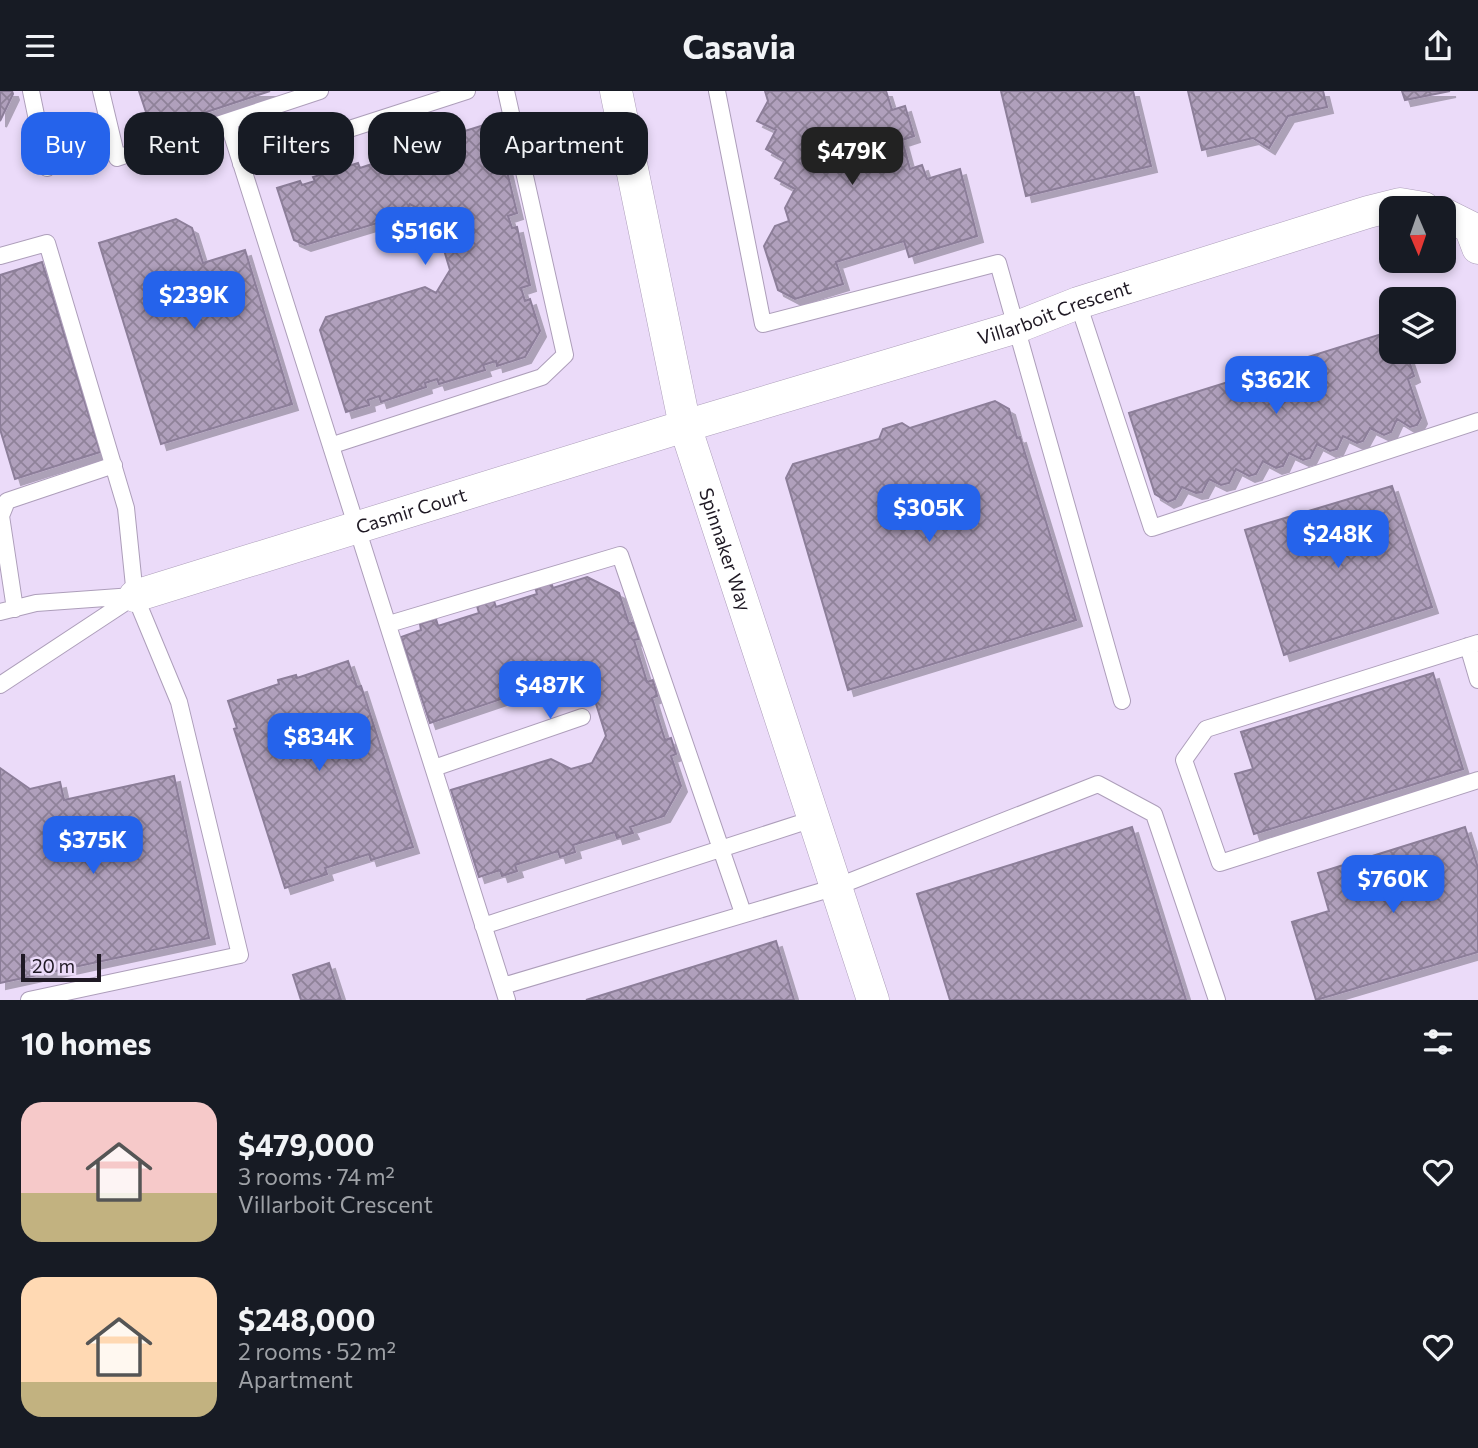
<!DOCTYPE html>
<meta charset="utf-8">
<style>
:root{--surface:#171b24;--page:#242831;--text:#f1f3f6;--muted:#9ea1a6;--accent:#2563eb}
body{margin:0;font-family:Commissioner,sans-serif;background:var(--page);color:var(--text);height:100vh;display:flex;flex-direction:column;font-size:26px;white-space:nowrap}
*{box-sizing:border-box;margin:0}
p{font-size:23px;color:var(--muted)}
.icon{flex:none;width:38px;height:38px;fill:none;stroke:currentColor;stroke-width:2;stroke-linecap:round;stroke-linejoin:round}
.map{position:relative;height:909px;overflow:hidden}
.side{display:flex;flex-direction:column;background:var(--surface);flex:1}
.side>*{flex:none}
.banner{position:absolute;left:21px;top:21px;width:700px;height:63px;display:flex;gap:14px}
.needle{width:46px;rotate:178deg}
.tools{position:absolute;left:1379px;top:105px;display:grid;gap:14px}
.tools a{display:grid;place-items:center;width:77px;height:77px;border-radius:14px;background:var(--surface);box-shadow:0 4px 10px #0003;font-size:35px}
.scale{position:absolute;left:21px;bottom:18px;width:80px;box-sizing:border-box;padding-left:7px;border:4px solid #1f1924;border-top:0;font-size:19px;line-height:24px;white-space:nowrap;color:#1f1924;-webkit-text-stroke:5px #ebdbf9;paint-order:stroke}
.price{position:absolute;translate:-50% -60px;padding:0 16px;border-radius:14px;background:var(--accent);color:#fff;font-size:23px;line-height:46px;filter:drop-shadow(0 2px 4px #0008)}
.price::after{content:'';position:absolute;left:50%;top:42px;width:21px;height:16px;margin-left:-10px;background:inherit;clip-path:polygon(0 0,100% 0,50% 100%)}
.price.on{background:#222;color:#fff}
ul{padding:0;list-style:none}
li{display:flex;align-items:center;gap:21px;height:175px;padding:0 21px}
li span{display:grid;place-items:center;flex:none;width:196px;height:140px;border-radius:21px;color:#555}
li>.icon{margin-inline-start:auto}
span .icon{width:84px;height:84px;fill:#fffc;stroke-width:1}
li b{font-size:30px}
h2{display:flex;justify-content:space-between;align-items:center;height:84px;padding:0 21px;font-size:30px}
.chip{padding:0 24px;border-radius:21px;background:var(--surface);box-shadow:0 4px 10px #0003;font-size:24px;line-height:63px}
.chip.on{background:var(--accent);color:#fff}
header{display:flex;justify-content:space-between;align-items:center;height:91px;padding:0 21px;background:var(--surface);font-size:32px;font-weight:700}
.map>svg:first-child{display:block}
.building{fill:url(#building-cross-hatch);stroke:#8c7e99;stroke-width:2;filter:url(#shadow)}
.lines{fill:none;stroke-linecap:round;stroke-linejoin:round}
.service-casing{stroke:#ad9eba;stroke-width:18}
.minor-casing{stroke:#ad9eba;stroke-width:33}
.service{stroke:#fff;stroke-width:16}
.minor{stroke:#fff;stroke-width:32}
.labels{text-anchor:middle;stroke-width:5;stroke-linejoin:round;paint-order:stroke}
.street-label{font-size:19px;fill:#1f1924;stroke:#ebdbf9}
</style>
<header><svg class="icon" aria-label="menu" viewBox="0 0 24 24"><path d="M4 6h16M4 12h16M4 18h16"/></svg>Casavia<svg class="icon" aria-label="share" viewBox="0 0 24 24"><path d="M12 15V3M7 8l5-5 5 5M5 13v7h14v-7"/></svg></header>
<div class="map">
<svg width="1478" height="909" viewBox="0 0 1478 909">
<defs>
<pattern id="building-cross-hatch" width="8" height="8" patternUnits="userSpaceOnUse" patternTransform="scale(1.75)"><rect width="8" height="8" fill="#b0a0bc"/><path d="M0 0l8 8M0 8l8-8" fill="none" stroke="#8f8299"/></pattern>
<filter id="shadow"><feDropShadow dx="6" dy="6" stdDeviation="0" flood-color="#0004"/></filter>
</defs>
<rect width="100%" height="100%" fill="#ebdbf9"/>
<!-- building -->
<path class="building" d="M0,0H12L13,3L0,30Z
M139,0H270L152,39Z
M765,0H886L892,19L905,15L914,45L902,49L910,78L922,74L927,88L960,78L977,145L909,166L904,150L836,171L843,193L795,208L778,199L764,155L775,135L789,130L785,117L795,98L775,87L785,69L766,58L776,39L757,30L768,10Z
M1001,0H1133L1151,75L1026,105Z
M1188,0H1323L1327,16L1288,25L1269,57L1253,47L1202,59Z
M1402,0H1450L1405,9Z
M497,30L504,54L496,57L499,69L504,68L517,122L508,125L512,137L517,136L530,194L521,197L525,210L530,208L540,240L525,266L497,275L496,270L483,274L485,279L439,293L437,288L425,292L426,296L381,311L379,305L368,309L369,314L346,321L320,239L326,226L425,196L436,202L450,179L434,126L410,113L404,124L305,154L294,149L277,97L300,90L302,94L315,90L313,86L358,72L360,77L372,73L371,69L417,54L418,59L431,55L429,51Z
M176,128L192,137L203,172L245,159L292,313L161,353L99,152Z
M42,171L100,361L15,388L0,338V184Z
M1391,240V261H1406L1414,285L1408,288L1421,327L1417,334L1410,336L1397,328L1391,341L1384,344L1370,337L1363,350L1357,352L1343,345L1337,358L1330,360L1317,353L1310,367L1303,369L1289,362L1283,375L1276,377L1263,370L1256,383L1249,385L1236,378L1229,392L1221,394L1209,388L1202,401L1196,402L1182,396L1175,408L1168,411L1155,403L1129,322Z
M995,310L1009,318L1017,347L1020,346L1076,529L848,599L786,387L793,373L879,348L883,338L902,332L910,337Z
M1392,395L1432,516L1284,564L1245,439Z
M587,486L619,502L629,533L634,531L639,548L634,549L647,591L653,589L657,605L652,607L665,649L671,647L676,663L671,665L681,695L664,725L630,736L633,742L617,747L615,741L573,754L575,761L560,766L558,760L515,774L517,780L502,785L500,779L479,786L451,699L551,668L571,678L592,672L606,645L588,587L560,572L538,579L528,599L430,632L401,546L421,539L420,533L436,528L438,535L479,522L477,515L494,510L496,516L537,503L535,496L551,491L553,497Z
M348,570L357,596L361,595L413,756L371,769L369,763L325,777L327,783L285,797L234,638L237,637L228,610L279,593L278,589L296,584L297,587Z
M1433,582L1463,678L1254,743L1235,683L1253,678L1241,641Z
M0,677L30,698L60,691L64,709L174,685L209,847L0,892Z
M1132,736L1186,909H950L917,803Z
M1465,736L1478,777V861L1316,909L1292,831L1329,820L1318,782Z
M776,850L794,909H586Z
M329,872L341,909H301L293,884Z"/>
<g class="lines">
<!-- service casing -->
<g class="service-casing">
<path id="service" d="M31,0L47,77
M101,0L117,67L320,0
M717,0L763,233L998,172L1122,610
M228,31L507,909
M241,73L467,0
M0,165L47,152L126,417L135,505L179,611L240,864L29,909
M1078,212L1152,437L1478,330
M333,354L542,286L565,264L506,0
M15,518L1,425L7,410L114,374
M0,521L36,512L133,505
M389,533L620,464L743,822
M1478,552L1206,638L1184,669L1220,772L1478,689
M1468,555L1478,589
M0,594L135,505
M434,677L582,626
M483,835L813,728
M503,895L836,796L1098,693L1154,723L1217,909"/>
</g>
<!-- minor casing -->
<g class="minor-casing">
<g id="minor">
<path id="s1" d="M616,0L685,335L873,909"/>
<path d="M1444,123L1470,136L1478,157"/>
<path id="s2" d="M135,505L685,335L1017,236L1078,212L1368,121L1400,113L1424,117"/>
</g>
</g>
<!-- service -->
<use href="#service" class="service"/>
<!-- minor -->
<use href="#minor" class="minor"/>
</g>
<g class="labels">
<!-- street labels -->
<g class="street-label">
<text dy="7" stroke="none"><textPath href="#s2" startOffset="962">Villarboit Crescent</textPath></text>
<text dy="7" stroke="none"><textPath href="#s2" startOffset="289">Casmir Court</textPath></text>
<text dy="7" stroke="none"><textPath href="#s1" startOffset="472">Spinnaker Way</textPath></text>
</g>
</g>
</svg>
<div class="tools">
<a><svg class="needle" viewBox="-14 -14 28 28"><path d="M0-13l5 13h-10z" fill="#e53935"/><path d="M0 13l5-13h-10z" fill="#9ea1a6"/></svg></a>
<a><svg class="icon" aria-label="layers" viewBox="0 0 24 24"><path d="M12 4l9 5-9 5-9-5zM3 14l9 5 9-5"/></svg></a>
</div>
<div class="scale">20 m</div>
<b class="price on" style="left:852px;top:96px">$479K</b>
<b class="price" style="left:425px;top:176px">$516K</b>
<b class="price" style="left:194px;top:240px">$239K</b>
<b class="price" style="left:1276px;top:325px">$362K</b>
<b class="price" style="left:929px;top:453px">$305K</b>
<b class="price" style="left:1338px;top:479px">$248K</b>
<b class="price" style="left:550px;top:630px">$487K</b>
<b class="price" style="left:319px;top:682px">$834K</b>
<b class="price" style="left:93px;top:785px">$375K</b>
<b class="price" style="left:1393px;top:824px">$760K</b>
<div class="banner">
<a class="chip on">Buy</a>
<a class="chip">Rent</a>
<a class="chip">Filters</a>
<a class="chip">New</a>
<a class="chip">Apartment</a>
</div>
</div>
<section class="side">
<h2>10 homes<svg class="icon" aria-label="filters" viewBox="0 0 24 24"><path d="M4 7h16M4 17h16"/><circle cx="9" cy="7" r="2"/><circle cx="15" cy="17" r="2"/></svg></h2>
<ul>
<li><span style="background:linear-gradient(#f6c9c9 65%,#c2b280 0)"><svg class="icon" aria-label="home" viewBox="0 0 24 24"><path d="M3 11l9-7 9 7M6 9v11h12V9"/></svg></span><div><b>$479,000</b><p>3 rooms · 74 m²</p><p>Villarboit Crescent</p></div><svg class="icon" aria-label="heart" viewBox="0 0 24 24"><path d="M12 20l-8-8c-3-5 5-10 8-4 3-6 11-1 8 4z"/></svg></li>
<li><span style="background:linear-gradient(#ffd9b3 75%,#c2b280 0)"><svg class="icon" aria-label="home" viewBox="0 0 24 24"><path d="M3 11l9-7 9 7M6 9v11h12V9"/></svg></span><div><b>$248,000</b><p>2 rooms · 52 m²</p><p>Apartment</p></div><svg class="icon" aria-label="heart" viewBox="0 0 24 24"><path d="M12 20l-8-8c-3-5 5-10 8-4 3-6 11-1 8 4z"/></svg></li>
</ul>
</section>
